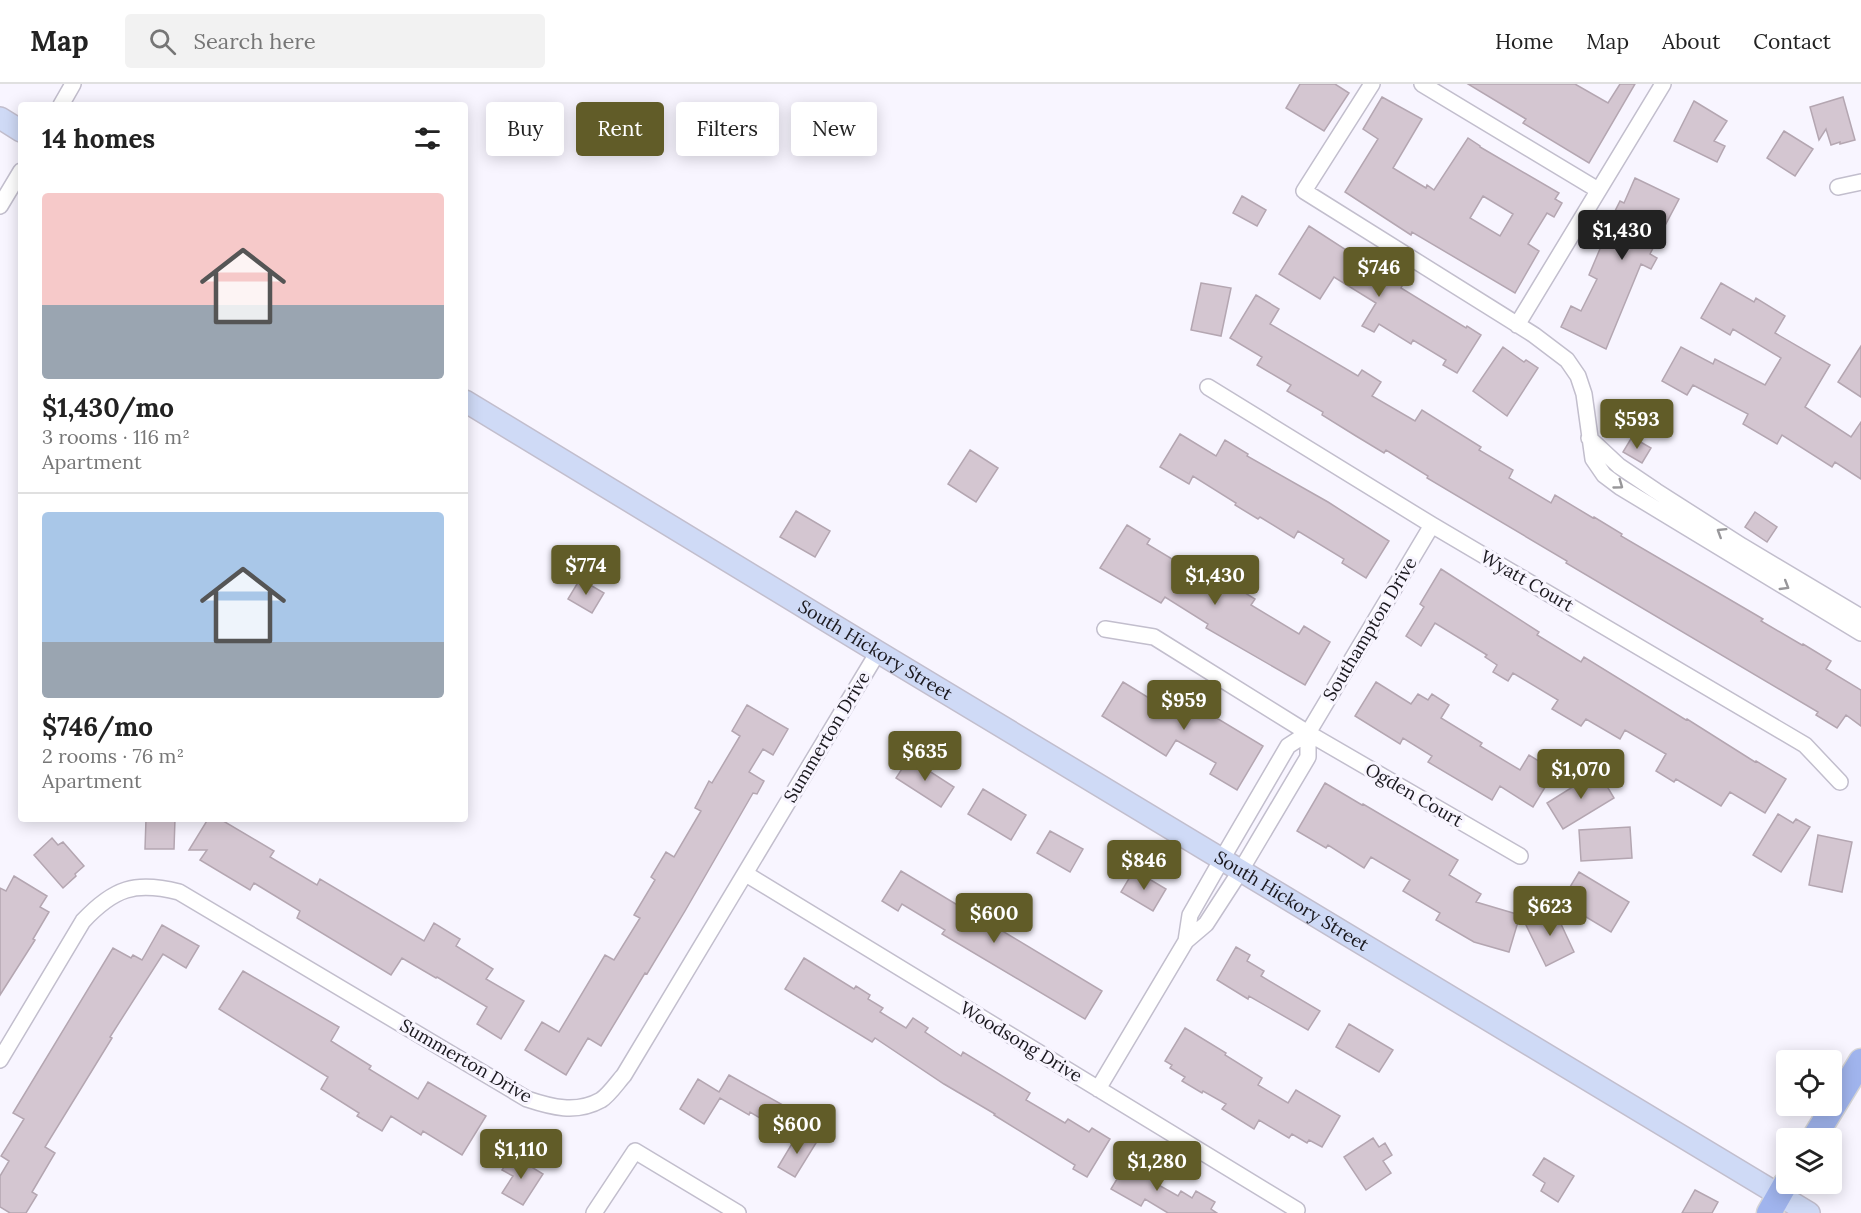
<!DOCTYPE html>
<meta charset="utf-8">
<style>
:root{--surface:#fff;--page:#f2f2f2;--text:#222;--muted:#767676;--line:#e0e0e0;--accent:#615c28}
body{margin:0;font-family:Lora,serif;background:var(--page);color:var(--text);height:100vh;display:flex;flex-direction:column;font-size:22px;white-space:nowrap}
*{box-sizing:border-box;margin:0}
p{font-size:20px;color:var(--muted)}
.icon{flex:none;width:33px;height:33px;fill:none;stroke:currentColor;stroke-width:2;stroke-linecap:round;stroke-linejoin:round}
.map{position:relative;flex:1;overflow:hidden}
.panel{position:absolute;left:18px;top:18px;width:450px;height:720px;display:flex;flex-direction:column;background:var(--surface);border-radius:6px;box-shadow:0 3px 15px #0003}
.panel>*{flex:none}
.hud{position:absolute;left:486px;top:18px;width:570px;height:54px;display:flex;gap:12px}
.buttons{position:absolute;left:1776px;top:966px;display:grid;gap:12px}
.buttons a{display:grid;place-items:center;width:66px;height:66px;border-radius:6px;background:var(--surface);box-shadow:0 3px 15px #0003;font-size:30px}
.price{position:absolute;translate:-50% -51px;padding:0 14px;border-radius:6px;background:var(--accent);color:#fff;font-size:20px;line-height:39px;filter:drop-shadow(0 2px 3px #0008)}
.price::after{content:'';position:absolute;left:50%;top:36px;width:18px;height:14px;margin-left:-9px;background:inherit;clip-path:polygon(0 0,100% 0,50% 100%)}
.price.selected{background:#222;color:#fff}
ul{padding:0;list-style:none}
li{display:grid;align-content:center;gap:12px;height:318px;padding:0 24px}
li+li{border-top:2px solid var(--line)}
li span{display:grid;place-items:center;height:186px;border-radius:6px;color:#555}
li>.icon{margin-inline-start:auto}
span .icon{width:108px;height:108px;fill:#fffc;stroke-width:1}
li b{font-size:26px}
h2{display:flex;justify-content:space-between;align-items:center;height:72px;padding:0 24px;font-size:26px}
.chip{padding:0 21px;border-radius:6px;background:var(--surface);box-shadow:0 3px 15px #0003;font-size:21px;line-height:54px}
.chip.selected{background:var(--accent);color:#fff}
header{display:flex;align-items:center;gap:36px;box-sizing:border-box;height:84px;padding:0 30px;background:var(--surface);border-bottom:2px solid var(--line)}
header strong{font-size:28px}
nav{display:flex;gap:33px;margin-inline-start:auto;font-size:21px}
.search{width:420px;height:54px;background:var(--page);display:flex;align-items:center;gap:15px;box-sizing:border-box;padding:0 21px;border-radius:6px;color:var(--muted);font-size:22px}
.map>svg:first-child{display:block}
.building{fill:#d4c6d1;stroke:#b4a6b1;stroke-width:1.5;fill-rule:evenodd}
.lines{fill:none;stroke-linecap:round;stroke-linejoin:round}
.street-casing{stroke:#c2becd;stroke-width:18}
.secondary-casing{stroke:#c2becd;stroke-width:24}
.primary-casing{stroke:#d6d5d6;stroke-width:27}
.street{stroke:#fff;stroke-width:15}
.secondary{stroke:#cfdaf6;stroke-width:21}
.primary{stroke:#a0b4ed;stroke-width:24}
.oneway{stroke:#98979a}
.labels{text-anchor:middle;stroke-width:6;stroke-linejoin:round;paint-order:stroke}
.street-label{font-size:18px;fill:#1a181e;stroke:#f8f5ff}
</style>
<header>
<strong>Map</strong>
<div class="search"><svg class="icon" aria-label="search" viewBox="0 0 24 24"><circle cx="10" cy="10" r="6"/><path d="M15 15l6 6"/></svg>Search here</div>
<nav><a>Home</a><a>Map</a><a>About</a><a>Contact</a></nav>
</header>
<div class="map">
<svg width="1861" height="1129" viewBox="0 0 1861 1129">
<rect width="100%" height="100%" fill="#f8f5ff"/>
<!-- building -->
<path class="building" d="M1300,0H1335L1349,9L1324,47L1286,24Z
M1468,0H1575L1608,19L1620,0H1635L1589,79L1523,39L1526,35Z
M1382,13L1422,35L1393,84L1426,104L1427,101L1434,106L1468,54L1480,62V63L1559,109L1555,115L1562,119L1554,133L1547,129L1528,160L1539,167L1515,209L1412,148L1411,151L1345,108L1378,55L1363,45ZM1483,112L1513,130L1500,152L1470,134Z
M1843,13L1855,56L1840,60V58L1831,61L1826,45L1819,56L1810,23Z
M1694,17L1727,37L1714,57L1725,62L1717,78L1674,57Z
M1784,47L1813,65L1795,92L1767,74Z
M1635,94L1679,115L1650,170L1657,174L1651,185L1641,180L1606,265L1561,243L1571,222L1581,227L1597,195L1589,191L1602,160L1618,131L1614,129L1620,117L1624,119Z
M1242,112L1266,126L1257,142L1233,129Z
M1309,142L1391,195L1394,190L1405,197L1401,204L1466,244L1467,242L1481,251L1457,289L1443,281L1446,276L1413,256L1411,260L1379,240L1374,248L1362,242L1376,219L1334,193L1320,215L1279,190Z
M1201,199L1231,204L1221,252L1191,246Z
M1721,199L1754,218L1756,214L1785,232L1775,249L1830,281L1805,323L1851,353L1861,338V395L1835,378L1832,383L1782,351L1777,360L1743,340L1748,330L1693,301L1687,311L1662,297L1681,263L1713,280L1715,275L1765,301L1781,274L1733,245L1730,251L1701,234Z
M1256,211L1279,225L1270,240L1358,292L1362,286L1381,298L1372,312L1415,337L1422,326L1481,363L1479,366L1513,386L1509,394L1551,419L1555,411L1593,434L1594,433L1622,450L1621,452L1763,535L1761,537L1802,561L1803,560L1831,577L1826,585L1861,606V642L1846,631L1837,644L1816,631L1818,628L1566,479L1567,477L1427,394L1428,392L1386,366L1384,369L1356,352L1322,331L1323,328L1287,307L1291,301L1257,281L1262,273L1230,254Z
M1861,262V313L1838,298Z
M1503,263L1524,278L1526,276L1538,284L1507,332L1473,307Z
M1180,350L1216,372L1225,356L1248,370L1247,372L1328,418L1389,457L1366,494L1342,479L1344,475L1298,447L1294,454L1260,433L1258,435L1235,421L1236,419L1193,392L1189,400L1160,383Z
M1632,353L1651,364L1642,379L1623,368Z
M970,366L998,384L976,418L948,400Z
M796,427L830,447L815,473L780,453Z
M1755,428L1777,443L1767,458L1745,443Z
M1127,441L1150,455L1147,460L1192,487L1197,479L1255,515L1251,521L1299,550L1304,542L1330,558L1305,601L1206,544L1208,540L1165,513L1161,519L1100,484Z
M1441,485L1539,548L1537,551L1581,578L1584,573L1686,636L1687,635L1755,678L1756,677L1786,695L1765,729L1730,708L1721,722L1676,695L1674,698L1656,687L1666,670L1625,646L1620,655L1586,635L1581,642L1552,625L1558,616L1513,589L1508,597L1493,588L1497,581L1485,573L1487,571L1435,539L1421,562L1406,552L1424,523L1420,520Z
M580,495L604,509L592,529L568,515Z
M1123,598L1157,619L1167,604L1263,662L1237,706L1210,690L1216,679L1176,656L1166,672L1102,632Z
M1376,598L1411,620L1418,610L1428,616L1432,610L1449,621L1441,634L1482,659L1480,662L1520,686L1529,671L1555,687L1533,723L1500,702L1492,716L1428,678L1432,672L1403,654L1400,660L1355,632Z
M747,621L788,645L773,671L763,665L749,688L764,697L757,710L753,709L685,827L647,890L645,889L601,962L588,954L566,991L525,966L542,938L559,948L605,871L614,876L640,834L634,831L655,796L651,793L666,768L674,773L701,727L695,724L709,697L712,699L740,652L732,647Z
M909,674L954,703L941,723L896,694Z
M1598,687L1614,714L1563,745L1547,719Z
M1325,699L1362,721L1363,720L1458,776L1449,791L1481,810L1476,818L1520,831L1509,868L1474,858L1436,836L1440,829L1403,807L1410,796L1371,773L1364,784L1328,761L1326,764L1297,747Z
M983,705L1026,731L1011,756L968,730Z
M1778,730L1793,739L1796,735L1810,743L1781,788L1753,771Z
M146,735H175L174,765H145Z
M208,735H220L274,767L270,773L317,801L320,795L424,857L434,839L460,855L456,862L493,885L486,895L524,917L501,955L477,940L487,923L437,893L436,894L402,874L391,891L297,834L300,827L254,799L250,806L200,776L207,766H189Z
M1630,743L1632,774L1581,777L1579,746Z
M1050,747L1083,765L1070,788L1037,769Z
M1818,751L1852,758L1842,808L1809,801Z
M52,754L58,761L63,758L84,782L75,790L76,792L63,804L34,771Z
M1134,786L1166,805L1153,827L1121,808Z
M901,787L959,822L965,813L999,834L994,842L1102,907L1085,935L942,850L945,846L902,820L898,827L882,817Z
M1579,788L1629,818L1611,848L1561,818Z
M14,792L47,812L40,823L49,828L33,855L35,856L0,911V804L6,807Z
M1554,825L1574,868L1546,882L1525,839Z
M162,841L199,862L186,884L163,870L110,953L112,954L45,1063L55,1069L32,1108L37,1111L26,1129H10L0,1123V1092L9,1077L1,1072L24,1035L13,1029L113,864L131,874L133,871L142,876Z
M1236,863L1250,871L1247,877L1264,887L1261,892L1320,927L1308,946L1249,912L1248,915L1217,896Z
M804,874L854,905L856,902L870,911L868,915L883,924L880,928L906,944L913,934L928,944L925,948L961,972L963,968L1030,1009L1026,1016L1065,1039L1068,1035L1089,1048L1092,1044L1110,1055L1087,1093L1073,1085L1075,1081L994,1031L995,1030L944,1000L875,954L872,958L785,905Z
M243,887L339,943L331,957L371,982L369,985L418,1015L428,998L486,1032L462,1071L423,1047L421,1051L391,1032L382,1047L357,1032L359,1029L321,1005L328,993L219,925Z
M1349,940L1393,966L1379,988L1336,963Z
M1185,944L1226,969L1225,971L1262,994L1258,1001L1288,1019L1296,1006L1340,1032L1322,1063L1309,1056L1307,1059L1292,1050L1289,1054L1259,1036L1254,1045L1222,1025L1226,1020L1203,1007L1202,1009L1182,997L1185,993L1170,984L1172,981L1165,977Z
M729,991L806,1034L794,1054L750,1028L749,1031L720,1014L704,1040L680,1025L698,995L719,1008Z
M799,1048L816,1059L795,1093L778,1083Z
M1373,1054L1379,1063L1385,1059L1392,1071L1383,1077L1391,1089L1366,1106L1344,1073Z
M512,1071L543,1090L523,1121L502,1109L513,1092L502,1086Z
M1544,1074L1574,1092L1558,1118L1541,1107L1545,1099L1533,1091Z
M1129,1075L1159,1092L1155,1099L1178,1112L1181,1107L1192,1114L1196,1107L1215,1118L1211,1125L1217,1129H1168L1145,1115L1141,1122L1111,1105Z
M1695,1106L1718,1118L1712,1129H1682Z"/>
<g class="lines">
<!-- street casing -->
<g class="street-casing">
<path id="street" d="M1372,0L1304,107L1534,251L1567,276L1578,292L1584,310L1593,375L1604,391L1620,403L1861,549
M1422,0L1598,106
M61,21L73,0
M1838,103L1861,98
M0,122L21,87
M1517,241L1663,0
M1208,303L1432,441L1805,661L1840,698
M1589,354L1619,382L1656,407L1742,462L1861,533
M1105,545L1154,553L1308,649L1520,772
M1308,649V673L1241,786L1206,840L1186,857L1190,831L1222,775L1288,662Z
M1308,649L1432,441
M746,790L1297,1126
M0,976L83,837C114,804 135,797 179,808L527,1015C551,1023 576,1030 601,1016C609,1011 617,999 624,991L878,568
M1098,1005L1186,857
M594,1129L635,1067L738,1129"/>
</g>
<!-- secondary casing -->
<g class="secondary-casing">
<g id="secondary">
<path d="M0,34L21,47"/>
<path id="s1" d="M465,317L878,568L1809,1129"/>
</g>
</g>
<!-- primary casing -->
<g class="primary-casing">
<path id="primary" d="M1814,1054L1861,977
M1769,1129L1786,1099"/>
</g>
<!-- street -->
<use href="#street" class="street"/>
<!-- secondary -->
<use href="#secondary" class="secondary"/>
<!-- primary -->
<use href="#primary" class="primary"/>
</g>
<!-- one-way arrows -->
<defs><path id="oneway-chevron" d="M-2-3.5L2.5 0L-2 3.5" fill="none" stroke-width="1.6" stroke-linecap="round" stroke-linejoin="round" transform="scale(1.5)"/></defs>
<g class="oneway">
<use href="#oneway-chevron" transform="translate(1619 401) rotate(36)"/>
<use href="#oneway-chevron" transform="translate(1721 448) rotate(-148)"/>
<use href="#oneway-chevron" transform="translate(1785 502) rotate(31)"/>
</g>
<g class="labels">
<!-- street labels -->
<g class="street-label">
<text transform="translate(1527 497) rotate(30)" y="6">Wyatt Court</text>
<text transform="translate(1370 545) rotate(-59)" y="6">Southampton Drive</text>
<text dy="6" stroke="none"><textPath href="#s1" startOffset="480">South Hickory Street</textPath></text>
<text transform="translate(827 653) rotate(-59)" y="6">Summerton Drive</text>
<text transform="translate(1414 711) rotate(30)" y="6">Ogden Court</text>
<text dy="6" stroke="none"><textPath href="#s1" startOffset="966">South Hickory Street</textPath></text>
<text transform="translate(1021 958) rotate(31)" y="6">Woodsong Drive</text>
<text transform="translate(466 977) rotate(30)" y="6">Summerton Drive</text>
</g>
</g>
</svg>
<div class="buttons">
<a><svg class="icon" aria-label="locate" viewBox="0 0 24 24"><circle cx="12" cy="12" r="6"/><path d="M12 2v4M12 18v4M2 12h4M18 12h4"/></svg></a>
<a><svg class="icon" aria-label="layers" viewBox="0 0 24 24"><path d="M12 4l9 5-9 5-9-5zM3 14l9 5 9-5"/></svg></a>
</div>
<b class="price selected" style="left:1622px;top:177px">$1,430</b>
<b class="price" style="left:1379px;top:214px">$746</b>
<b class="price" style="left:1637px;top:366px">$593</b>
<b class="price" style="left:586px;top:512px">$774</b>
<b class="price" style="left:1215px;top:522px">$1,430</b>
<b class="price" style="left:1184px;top:647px">$959</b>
<b class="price" style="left:925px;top:698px">$635</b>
<b class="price" style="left:1581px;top:716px">$1,070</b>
<b class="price" style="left:1144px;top:807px">$846</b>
<b class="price" style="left:1550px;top:853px">$623</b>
<b class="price" style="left:994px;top:860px">$600</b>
<b class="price" style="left:797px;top:1071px">$600</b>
<b class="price" style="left:521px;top:1096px">$1,110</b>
<b class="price" style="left:1157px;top:1108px">$1,280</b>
<div class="hud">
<a class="chip">Buy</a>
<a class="chip selected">Rent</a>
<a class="chip">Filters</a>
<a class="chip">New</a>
</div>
<section class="panel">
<h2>14 homes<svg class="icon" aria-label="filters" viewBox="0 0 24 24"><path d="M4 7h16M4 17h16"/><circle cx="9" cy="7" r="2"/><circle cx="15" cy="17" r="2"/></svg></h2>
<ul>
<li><span style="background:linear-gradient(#f6c9c9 60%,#9aa5b1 0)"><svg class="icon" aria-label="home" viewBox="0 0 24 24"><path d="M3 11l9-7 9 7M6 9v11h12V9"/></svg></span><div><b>$1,430/mo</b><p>3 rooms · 116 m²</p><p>Apartment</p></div></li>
<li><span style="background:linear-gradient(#a9c7e8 70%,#9aa5b1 0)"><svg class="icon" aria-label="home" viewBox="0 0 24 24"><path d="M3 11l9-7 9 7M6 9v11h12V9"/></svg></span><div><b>$746/mo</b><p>2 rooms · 76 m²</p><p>Apartment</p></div></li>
</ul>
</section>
</div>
